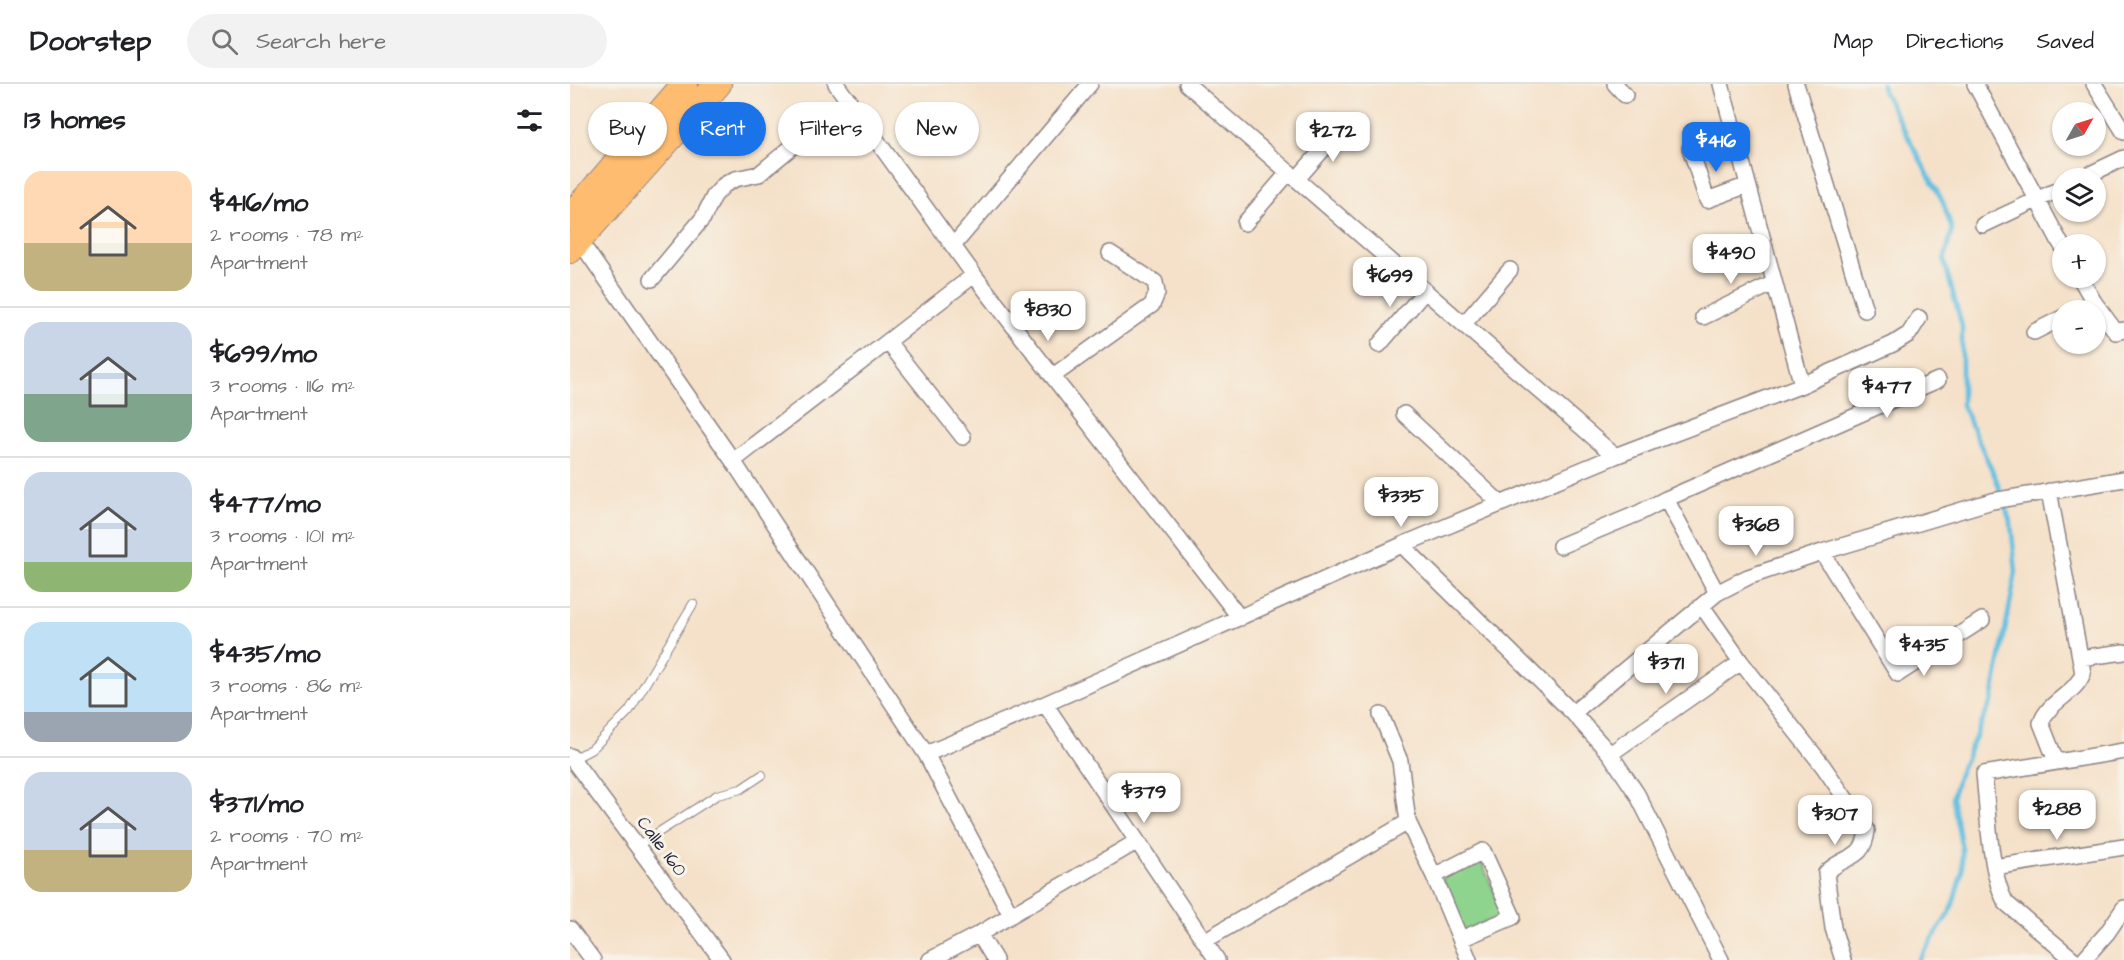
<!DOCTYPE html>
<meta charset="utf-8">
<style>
:root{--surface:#fff;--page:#f2f2f2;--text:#202124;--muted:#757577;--line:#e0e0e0;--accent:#1a73e8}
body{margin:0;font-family:"Architects Daughter",sans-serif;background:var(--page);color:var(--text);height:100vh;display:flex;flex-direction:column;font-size:22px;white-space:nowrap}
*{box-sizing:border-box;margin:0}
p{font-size:20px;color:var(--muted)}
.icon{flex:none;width:33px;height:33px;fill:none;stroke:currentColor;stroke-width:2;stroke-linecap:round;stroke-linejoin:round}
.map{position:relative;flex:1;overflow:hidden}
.details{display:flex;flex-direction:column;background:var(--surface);width:570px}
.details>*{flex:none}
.banner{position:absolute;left:18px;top:18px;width:570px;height:54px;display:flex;gap:12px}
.needle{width:39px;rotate:51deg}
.fabs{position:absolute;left:1482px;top:18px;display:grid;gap:12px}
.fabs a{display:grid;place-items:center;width:54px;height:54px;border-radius:50%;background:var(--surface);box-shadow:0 2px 4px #0004;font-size:30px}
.price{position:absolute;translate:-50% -51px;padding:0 14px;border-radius:12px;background:#fff;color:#222;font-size:20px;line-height:39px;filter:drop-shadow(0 2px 3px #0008)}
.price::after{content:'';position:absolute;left:50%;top:36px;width:18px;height:14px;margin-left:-9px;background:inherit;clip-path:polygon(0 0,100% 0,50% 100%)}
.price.on{background:var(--accent);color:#fff}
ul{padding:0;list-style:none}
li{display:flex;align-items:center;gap:18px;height:150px;padding:0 24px}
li+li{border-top:2px solid var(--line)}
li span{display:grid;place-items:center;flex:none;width:168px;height:120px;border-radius:18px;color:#555}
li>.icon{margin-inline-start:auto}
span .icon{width:72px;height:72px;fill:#fffc;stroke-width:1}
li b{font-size:26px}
h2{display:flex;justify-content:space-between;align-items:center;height:72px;padding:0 24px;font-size:26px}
.chip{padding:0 21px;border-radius:27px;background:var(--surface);box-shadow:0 2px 4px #0004;font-size:21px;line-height:54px}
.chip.on{background:var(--accent);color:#fff}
header{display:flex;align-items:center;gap:36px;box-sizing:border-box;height:84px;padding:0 30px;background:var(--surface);border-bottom:2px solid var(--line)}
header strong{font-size:28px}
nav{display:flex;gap:33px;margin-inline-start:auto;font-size:21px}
.search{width:420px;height:54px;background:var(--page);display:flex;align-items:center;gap:15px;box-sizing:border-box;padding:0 21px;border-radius:33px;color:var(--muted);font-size:22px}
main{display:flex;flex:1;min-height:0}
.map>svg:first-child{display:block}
.green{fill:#8fd48e;stroke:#587b64;stroke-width:1.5}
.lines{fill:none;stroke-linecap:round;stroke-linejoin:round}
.stream{stroke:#62bfe0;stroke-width:4.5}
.service-casing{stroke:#8c8282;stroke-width:10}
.minor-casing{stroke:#8c8282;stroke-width:18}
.primary-casing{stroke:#8c8282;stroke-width:28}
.service{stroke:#fff;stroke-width:8}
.minor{stroke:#fff;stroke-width:15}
.primary{stroke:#fdbc70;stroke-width:26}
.labels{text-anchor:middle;stroke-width:6;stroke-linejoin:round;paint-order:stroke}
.street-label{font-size:18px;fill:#22223b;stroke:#f7f3e8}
</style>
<header>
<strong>Doorstep</strong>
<div class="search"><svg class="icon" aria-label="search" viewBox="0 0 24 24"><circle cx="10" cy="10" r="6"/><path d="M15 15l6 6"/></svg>Search here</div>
<nav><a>Map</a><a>Directions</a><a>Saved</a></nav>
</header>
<main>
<section class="details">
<h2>13 homes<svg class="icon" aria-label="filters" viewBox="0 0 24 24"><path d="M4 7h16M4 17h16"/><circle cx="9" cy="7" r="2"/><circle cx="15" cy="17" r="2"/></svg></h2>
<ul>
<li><span style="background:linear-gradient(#ffd9b3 60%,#c2b280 0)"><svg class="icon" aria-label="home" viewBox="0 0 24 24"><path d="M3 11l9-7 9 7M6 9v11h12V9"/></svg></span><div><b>$416/mo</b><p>2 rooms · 78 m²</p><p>Apartment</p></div></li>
<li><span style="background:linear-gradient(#c9d6e8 60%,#7fa58c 0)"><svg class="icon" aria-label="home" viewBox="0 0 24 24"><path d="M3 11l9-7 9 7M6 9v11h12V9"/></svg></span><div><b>$699/mo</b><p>3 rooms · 116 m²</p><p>Apartment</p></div></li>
<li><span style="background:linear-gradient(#c9d6e8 75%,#8fb573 0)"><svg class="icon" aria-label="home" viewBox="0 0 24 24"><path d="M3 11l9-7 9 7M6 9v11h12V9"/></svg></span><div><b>$477/mo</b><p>3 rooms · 101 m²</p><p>Apartment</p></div></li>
<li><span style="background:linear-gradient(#bfe0f5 75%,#9aa5b1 0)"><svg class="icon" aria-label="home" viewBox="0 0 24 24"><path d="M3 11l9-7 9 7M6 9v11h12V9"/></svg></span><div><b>$435/mo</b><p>3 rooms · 86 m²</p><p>Apartment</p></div></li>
<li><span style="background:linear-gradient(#c9d6e8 65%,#c2b280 0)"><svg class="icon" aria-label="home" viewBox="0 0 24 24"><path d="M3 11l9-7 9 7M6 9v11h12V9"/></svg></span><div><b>$371/mo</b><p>2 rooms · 70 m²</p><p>Apartment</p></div></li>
</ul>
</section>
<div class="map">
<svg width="1554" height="876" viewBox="0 0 1554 876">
<rect width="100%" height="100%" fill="#f7f3e8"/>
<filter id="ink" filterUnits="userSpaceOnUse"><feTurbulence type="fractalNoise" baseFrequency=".0167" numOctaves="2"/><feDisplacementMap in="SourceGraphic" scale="12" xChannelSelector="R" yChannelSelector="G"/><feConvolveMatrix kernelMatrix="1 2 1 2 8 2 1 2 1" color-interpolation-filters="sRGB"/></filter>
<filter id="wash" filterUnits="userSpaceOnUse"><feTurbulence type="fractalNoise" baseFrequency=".008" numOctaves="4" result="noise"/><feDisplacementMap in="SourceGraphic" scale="24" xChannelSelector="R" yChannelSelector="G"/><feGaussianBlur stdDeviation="1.35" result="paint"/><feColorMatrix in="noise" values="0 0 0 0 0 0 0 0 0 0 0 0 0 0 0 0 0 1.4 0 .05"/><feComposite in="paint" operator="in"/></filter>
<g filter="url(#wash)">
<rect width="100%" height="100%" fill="#f5e1c9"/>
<!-- green -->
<path class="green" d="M910,775L935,831L893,847L872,794Z"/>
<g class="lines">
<!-- stream -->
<path class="stream" d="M1312,0L1313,7L1373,118L1382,146L1374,177L1392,242V321L1426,395L1441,440L1446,488L1422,616L1389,690L1382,714L1392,765V788L1381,826L1349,876"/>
</g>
</g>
<g filter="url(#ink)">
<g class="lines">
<!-- service casing -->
<g class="service-casing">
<path id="service" d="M3,675L22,665L59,627L123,520
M67,762L147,711L171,705L192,691"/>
</g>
<!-- minor casing -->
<g class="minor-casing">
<path id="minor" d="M266,0L404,191L670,534
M617,0L1045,372
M1045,0L1055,11
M1151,0L1232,301
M1226,0L1295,226
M1405,0L1492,162
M1524,0L1554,48
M1120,64L1137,116L1178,101
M1512,94L1554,74
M727,95L774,41
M675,139L719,88
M1413,141L1492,104
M9,156L163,377L356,670L441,831
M383,162L520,0
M1510,194L1524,218L1546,248L1554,246
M82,195L133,134L144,112L154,101L165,95L189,90L279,16
M1507,226L1524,218
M1133,233L1204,199
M894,240L940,186
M1464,248L1492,234
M318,258L393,353
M809,261L855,207
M483,292L582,221L587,209L585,198L540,169
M834,330L931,420
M163,377L404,191
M1479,407L1513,589C1505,611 1479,616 1471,639L1486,677
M832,461L1003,629L1040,670L1067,710L1151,876
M990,462L1069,429L1096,415
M1252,468L1328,590L1412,536
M1147,509L1096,415L1368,296
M1132,522L1171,578L1253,682L1297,746C1294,778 1274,770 1256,789L1263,844L1273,876
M1510,574L1554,568
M475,620L647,876
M1003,629L1147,509L1178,493L1252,468L1422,417L1554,395
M811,631L830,677L838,738L864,792L899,876
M356,670L475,620L832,461L1045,372L1232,301L1323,260L1339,250L1349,234
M1040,670L1171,578
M0,672L152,876
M1424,783L1554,763
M864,792L913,767L943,833L891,855
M0,845L23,876
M409,850L425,876
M634,857L838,738
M360,876L409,850L566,758
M1504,876L1436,819C1419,789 1418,726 1414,690L1554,667
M1513,876L1537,849L1554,824"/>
</g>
<!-- primary casing -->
<g class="primary-casing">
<path id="primary" d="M0,133L115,0
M0,166L148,0"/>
</g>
<!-- service -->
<use href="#service" class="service"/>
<!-- minor -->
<use href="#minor" class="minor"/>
<!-- primary -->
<use href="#primary" class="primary"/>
</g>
</g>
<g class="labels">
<!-- street labels -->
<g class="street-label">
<text transform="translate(92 762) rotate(53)" y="6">Calle 160</text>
</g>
</g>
</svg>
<div class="fabs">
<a><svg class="needle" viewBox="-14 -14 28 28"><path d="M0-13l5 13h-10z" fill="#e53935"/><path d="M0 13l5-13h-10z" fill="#757577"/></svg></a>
<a><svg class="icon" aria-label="layers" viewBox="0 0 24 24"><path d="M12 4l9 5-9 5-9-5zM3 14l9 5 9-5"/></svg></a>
<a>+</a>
<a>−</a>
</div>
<b class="price" style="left:763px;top:79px">$272</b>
<b class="price on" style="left:1146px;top:89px">$416</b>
<b class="price" style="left:1161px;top:201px">$490</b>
<b class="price" style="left:820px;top:224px">$699</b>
<b class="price" style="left:478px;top:258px">$830</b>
<b class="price" style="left:1317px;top:335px">$477</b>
<b class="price" style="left:831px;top:444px">$335</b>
<b class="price" style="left:1186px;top:473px">$368</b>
<b class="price" style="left:1354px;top:593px">$435</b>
<b class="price" style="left:1096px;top:611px">$371</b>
<b class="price" style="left:574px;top:740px">$379</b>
<b class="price" style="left:1487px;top:757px">$288</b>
<b class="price" style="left:1265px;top:762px">$307</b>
<div class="banner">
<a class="chip">Buy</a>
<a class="chip on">Rent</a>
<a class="chip">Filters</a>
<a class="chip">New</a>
</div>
</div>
</main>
